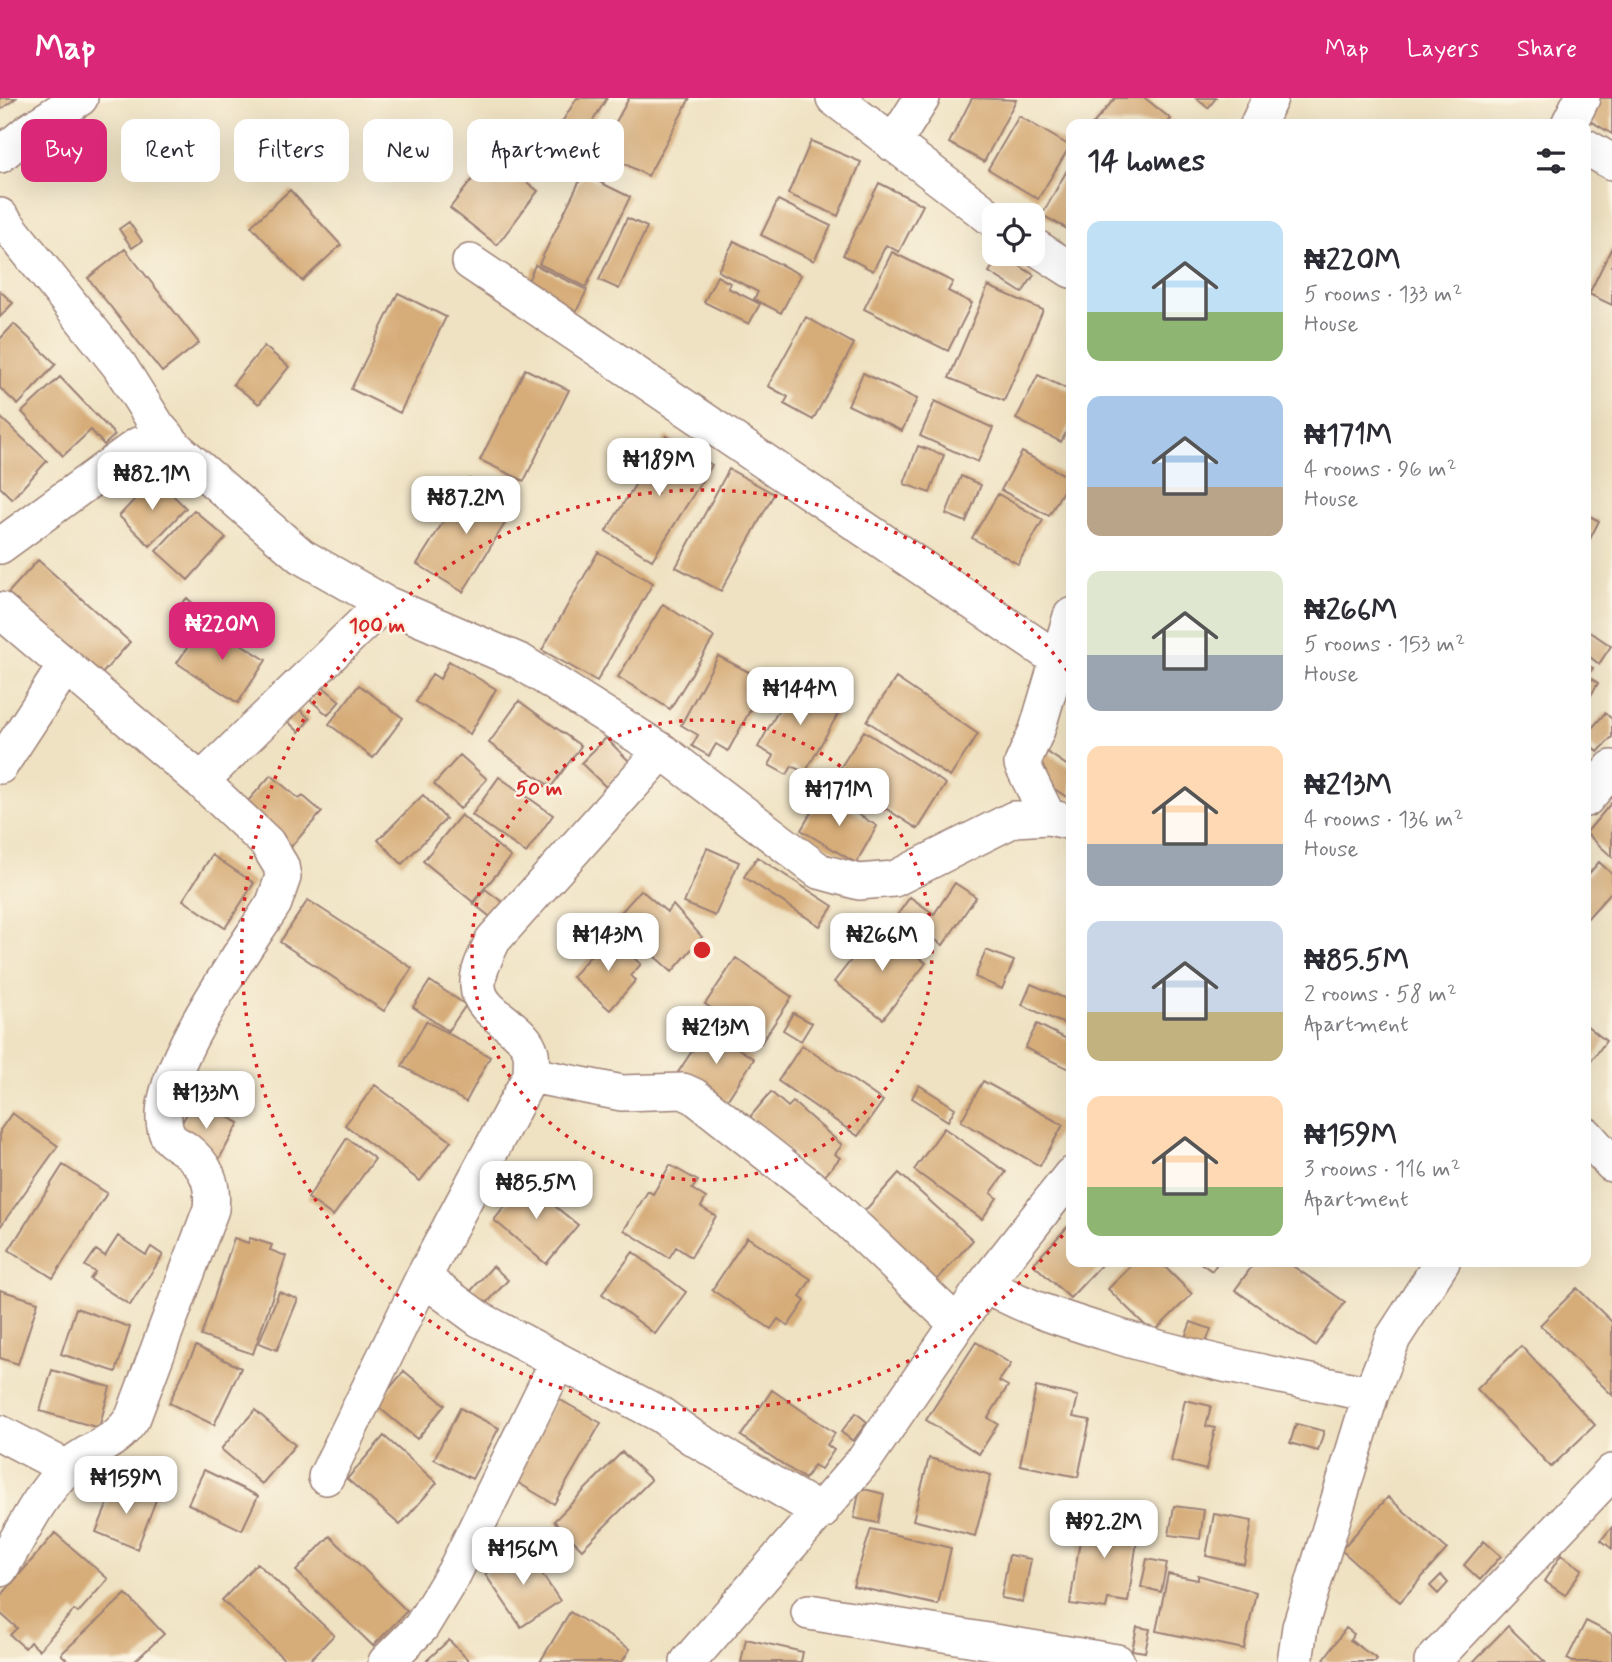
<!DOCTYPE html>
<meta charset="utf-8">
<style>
:root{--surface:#fff;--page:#f7f7f7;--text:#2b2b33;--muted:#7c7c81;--accent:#db2777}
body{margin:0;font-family:Mynerve,sans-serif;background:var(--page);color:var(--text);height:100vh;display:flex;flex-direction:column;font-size:26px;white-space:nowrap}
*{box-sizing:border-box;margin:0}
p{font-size:23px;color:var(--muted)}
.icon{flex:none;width:38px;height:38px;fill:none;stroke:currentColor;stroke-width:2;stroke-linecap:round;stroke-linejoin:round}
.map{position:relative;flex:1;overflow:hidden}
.side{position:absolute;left:1066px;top:21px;width:525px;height:1148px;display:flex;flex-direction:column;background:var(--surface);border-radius:14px;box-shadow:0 7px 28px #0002}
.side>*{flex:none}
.top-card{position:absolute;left:21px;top:21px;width:665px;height:63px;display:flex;gap:14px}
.tools{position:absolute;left:982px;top:105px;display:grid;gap:14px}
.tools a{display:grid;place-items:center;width:63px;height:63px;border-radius:14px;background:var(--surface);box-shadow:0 7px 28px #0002;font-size:35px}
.price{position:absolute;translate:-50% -60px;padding:0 16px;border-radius:14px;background:#fff;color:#222;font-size:23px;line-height:46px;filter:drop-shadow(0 2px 4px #0008)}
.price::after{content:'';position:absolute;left:50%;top:42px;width:21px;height:16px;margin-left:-10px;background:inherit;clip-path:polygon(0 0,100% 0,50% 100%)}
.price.on{background:var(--accent);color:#fff}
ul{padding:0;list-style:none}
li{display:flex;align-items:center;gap:21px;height:175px;padding:0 21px}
li span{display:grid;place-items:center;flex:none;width:196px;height:140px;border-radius:14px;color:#555}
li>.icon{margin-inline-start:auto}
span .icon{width:84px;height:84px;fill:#fffc;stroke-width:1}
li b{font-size:30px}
h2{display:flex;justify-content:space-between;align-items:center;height:84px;padding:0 21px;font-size:30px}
.chip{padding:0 24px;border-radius:14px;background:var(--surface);box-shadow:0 7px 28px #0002;font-size:24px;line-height:63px}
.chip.on{background:var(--accent);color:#fff}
header{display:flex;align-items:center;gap:42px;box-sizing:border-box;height:98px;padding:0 35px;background:var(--accent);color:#fff}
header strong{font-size:33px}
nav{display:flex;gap:38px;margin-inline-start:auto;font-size:24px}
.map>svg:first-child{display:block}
.building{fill:#d6ac78}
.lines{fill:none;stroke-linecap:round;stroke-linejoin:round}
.street-casing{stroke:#9c8076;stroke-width:38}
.street{stroke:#fff;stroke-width:35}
.ring{fill:none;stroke:#d62828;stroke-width:3.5;stroke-dasharray:3.5 7}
.centre{fill:#d62828;stroke:#fcf5e5;stroke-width:3.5}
.ring-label{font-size:21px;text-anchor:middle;font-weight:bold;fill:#d62828;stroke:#fcf5e5;stroke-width:5;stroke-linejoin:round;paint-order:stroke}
</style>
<header>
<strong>Map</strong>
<nav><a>Map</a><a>Layers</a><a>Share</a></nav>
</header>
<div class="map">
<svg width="1612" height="1564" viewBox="0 0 1612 1564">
<rect width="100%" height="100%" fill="#fcf5e5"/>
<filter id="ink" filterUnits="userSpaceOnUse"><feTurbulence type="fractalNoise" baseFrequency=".0143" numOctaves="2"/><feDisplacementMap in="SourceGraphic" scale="14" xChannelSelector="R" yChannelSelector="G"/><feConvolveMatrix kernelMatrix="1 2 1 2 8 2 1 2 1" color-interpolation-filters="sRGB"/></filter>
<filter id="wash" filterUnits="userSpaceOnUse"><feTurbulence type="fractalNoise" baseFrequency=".00686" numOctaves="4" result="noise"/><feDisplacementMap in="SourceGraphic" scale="28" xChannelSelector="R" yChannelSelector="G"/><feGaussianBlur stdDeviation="1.57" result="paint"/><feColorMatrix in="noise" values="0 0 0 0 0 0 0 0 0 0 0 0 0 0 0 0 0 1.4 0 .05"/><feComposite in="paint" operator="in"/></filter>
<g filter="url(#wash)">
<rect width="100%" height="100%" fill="#efe2c2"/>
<g id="blocks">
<!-- building -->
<path class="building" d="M0,0H16L0,12Z
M577,0H607L579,45L557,32Z
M629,0H690L648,78L600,53Z
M972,0L1016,2L984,64L949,45Z
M1115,0H1145L1171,21L1166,26H1093Z
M1196,0H1216L1208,10Z
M1599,0H1612V36L1589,22Z
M1019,18L1070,48L1038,101L988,71Z
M811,43L861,64L838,118L788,96Z
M492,56L538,93L497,147L450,110Z
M1071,65V133L1042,117Z
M583,76L630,99L586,189L539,166Z
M879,85L923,107L899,154L886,147L873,173L843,157Z
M290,92L341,147L302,183L251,128Z
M778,102L831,128L814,163L761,137Z
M627,120L647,129L619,191L599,182Z
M129,124L142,143L132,150L119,131Z
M734,143L801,177L781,215L754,201L758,194L718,173Z
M1612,149V207L1589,196Z
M125,151L199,245L162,274L88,180Z
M892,154L953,184L948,193L972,205L948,253L864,211Z
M1001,156L1034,177L1022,195L989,174Z
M535,167L587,192L576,214L525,190Z
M717,178L730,185L728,190L760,206L749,226L704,204Z
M988,188L1043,212L1004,303L949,280Z
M0,193L13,205L0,219Z
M398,195L446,219L400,315L351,291Z
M806,219L854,246L813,322L784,306L788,299L768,288Z
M14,226L56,266L18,307L0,290V241Z
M264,248L289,269L259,306L233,286Z
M525,271L569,292L524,383L480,362Z
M863,275L917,301L902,333L848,307Z
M1038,277L1071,293V325L1061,344L1016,321Z
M60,279L115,337L104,347L91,332L63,358L22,314Z
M935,303L993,330L978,364L920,338Z
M0,319L47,363L12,401L0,389Z
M666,338L712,367L652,462L606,433Z
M918,348L944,357L930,395L904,386Z
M1022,354L1070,380L1049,418L1001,392Z
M729,371L774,396L721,493L676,469Z
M961,378L981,387L966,424L946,416Z
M155,380L186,410L150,448L119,418Z
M470,381L515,409L463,494L417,466Z
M998,396L1043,422L1018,466L972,440Z
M194,412L226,440L188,482L156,453Z
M1586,416L1599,423L1586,449Z
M598,454L653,485L597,583L542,552Z
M38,462L130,544L100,578L8,495Z
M187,500L199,511L188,523L176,512Z
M663,506L714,539L670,611L618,579Z
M205,523L266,562L238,605L177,565Z
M1586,531L1611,548L1599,566L1586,556Z
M718,558L766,583L728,653L716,646L709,658L692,648L698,637L681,627Z
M449,563L496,591L470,636L416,604L432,576L440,581Z
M1586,566L1593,570L1587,578L1598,585L1586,606Z
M797,579L844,605L805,675L792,668L787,677L769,667L774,658L758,649Z
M896,580L978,636L950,679L867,623Z
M359,587L403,620L373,660L329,626Z
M322,588L340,603L328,617L310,602Z
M519,603L581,648L551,689L489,645Z
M296,608L310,621L299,634L285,621Z
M1605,615L1612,621V639L1598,654L1586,643V637Z
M864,633L946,686L918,731L835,678Z
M606,640L630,664L606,689L581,665Z
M1044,652L1071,670V702L1029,674Z
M460,657L487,681L460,711L434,686Z
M271,677L299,701L303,698L322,714L286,754L240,712Z
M499,679L553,717L526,755L472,717Z
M823,695L877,728L856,765L801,732Z
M423,697L446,721L402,766L378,742Z
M1612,704V759L1586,735Z
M461,717L511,759L473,804L423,763Z
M707,750L739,764L715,818L684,805Z
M212,757L254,785L225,830L183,802Z
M757,759L833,808L820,828L744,779Z
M1599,764L1612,776V793L1586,822V779Z
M955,785L976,799L943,847L898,816L910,799L934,816Z
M485,791L505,806L493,821L474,806Z
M641,792L667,814L673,807L702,839L672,874L614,822Z
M308,802L412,870L384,913L280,844Z
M889,829L916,849L912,854L926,865L883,921L834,884L862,848L869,854Z
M607,838L641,866L631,878L636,882L610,912L572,879Z
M986,852L1014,863L1002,891L975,879Z
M736,860L792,899L761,945L705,906Z
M430,883L466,907L448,933L413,909Z
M1031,886L1071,903V929L1022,907Z
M793,915L812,925L801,943L783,932Z
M426,923L490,959L466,1004L402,968Z
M1037,926L1071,943V972L1025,950Z
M1586,927L1606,943L1586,970Z
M707,930L754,961L724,1007L677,976Z
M802,947L883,1003L858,1038L778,983Z
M983,983L1063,1027L1040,1068L961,1023Z
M375,987L451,1043L420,1083L345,1027Z
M919,987L955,1010L948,1023L912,1000Z
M771,994L788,1009L793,1004L842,1047L835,1056L840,1060L822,1081L750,1019Z
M195,1001L239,1025L217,1065L173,1041Z
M12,1015L58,1048L0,1129V1032Z
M944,1030L1006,1074L991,1095L997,1100L982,1121L914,1072Z
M347,1040L375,1061L333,1118L308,1100Z
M63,1067L107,1095L53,1180L9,1152Z
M670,1067L698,1083L692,1091L706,1100L701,1109L716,1118L691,1159L676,1149L669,1160L624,1132L648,1093L653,1096Z
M899,1075L973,1142L935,1184L861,1117Z
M529,1079L550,1097L546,1101L578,1127L546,1166L494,1122Z
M1071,1125V1164H1104L1070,1200L1033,1166Z
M118,1138L146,1157L151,1149L163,1157L130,1207L90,1181L95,1174L85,1168L96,1152L105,1158Z
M747,1139L811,1181L800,1199L805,1203L788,1228L778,1221L771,1231L712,1192Z
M234,1140L248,1145L250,1140L272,1147L270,1152L286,1158L253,1256L201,1238Z
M633,1154L686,1194L655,1236L602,1196Z
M1135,1164H1160L1192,1196L1153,1235L1108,1191Z
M1199,1164H1218L1212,1173Z
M1255,1164H1287L1345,1204L1315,1248L1235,1192Z
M493,1168L508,1182L476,1217L461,1204Z
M1577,1190L1612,1224V1297L1540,1227Z
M0,1192L38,1204L18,1266L0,1260Z
M279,1194L298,1201L277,1252L259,1245Z
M76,1210L130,1229L116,1274L61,1256Z
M1191,1224L1211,1231L1201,1258L1181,1250Z
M976,1244L1011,1266L999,1283L1008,1288L988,1320L998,1326L979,1356L926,1322Z
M196,1248L241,1270L214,1327L169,1305Z
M1521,1248L1595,1327L1551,1369L1477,1291Z
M52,1272L110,1289L99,1330L40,1313Z
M404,1273L445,1307L417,1341L376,1307Z
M1036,1289L1078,1298L1073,1319L1090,1322L1078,1379L1020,1367Z
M772,1292L835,1335L827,1347L834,1352L821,1371L814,1367L805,1381L741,1338Z
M557,1300L601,1325L554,1406L510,1380Z
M1185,1302L1211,1308L1206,1328L1215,1330L1206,1372L1171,1363Z
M460,1310L499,1330L472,1381L434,1361Z
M255,1312L295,1347L262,1386L221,1351Z
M856,1315L867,1324L853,1343L841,1334Z
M1296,1326L1324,1333L1318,1353L1290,1345Z
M384,1338L437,1385L400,1427L347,1381Z
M622,1354L651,1382L582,1451L554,1423Z
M929,1360L991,1377L975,1438L913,1422Z
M204,1372L258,1398L242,1432L188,1406Z
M116,1385L156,1402L137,1451L96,1434Z
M860,1390L884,1396L878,1425L854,1420Z
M1388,1399L1447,1451L1400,1504L1341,1452Z
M1174,1408L1204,1412L1200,1441L1169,1437Z
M1089,1411L1134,1418L1131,1443H1137L1128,1504L1108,1501L1106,1511L1070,1506L1082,1429H1086Z
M1214,1416L1252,1423L1244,1466L1206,1458Z
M1612,1429V1451L1601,1442Z
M871,1431L951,1450L938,1507L853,1488Z
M55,1435L108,1481L78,1515L74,1512L39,1552L30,1544L25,1550L10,1537L17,1530L0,1515V1499Z
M330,1438L407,1513L373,1548L296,1473Z
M1484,1443L1501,1458L1480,1482L1464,1467Z
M524,1449L560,1503L521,1529L485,1476Z
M1009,1457L1031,1461L1023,1504L1001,1500Z
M1561,1457L1582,1471L1565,1497L1544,1483Z
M1147,1461L1167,1465L1161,1494L1141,1489Z
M257,1465L334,1537L308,1564H287L222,1502Z
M1168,1476L1198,1482V1477L1256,1494L1244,1551L1156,1533Z
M1441,1477L1448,1485L1438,1496L1430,1488Z
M126,1496L164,1536L134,1564H69L61,1556Z
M570,1514L630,1551L622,1564H540Z
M1586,1523L1612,1536V1564H1573L1567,1561Z
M1508,1528L1545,1564H1473Z
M1137,1529L1150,1531L1145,1554L1132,1552Z
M1346,1530L1354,1536L1350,1542L1377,1561L1375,1564H1329L1324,1561Z
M746,1541L803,1554L801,1564H741Z
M449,1542L470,1564H425Z"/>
</g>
</g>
<g filter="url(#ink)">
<use href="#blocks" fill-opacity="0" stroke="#9c8076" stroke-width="2"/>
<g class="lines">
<!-- street casing -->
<g class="street-casing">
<path id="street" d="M834,0L994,122
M1258,26L1270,0
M1569,26L1582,0
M893,46L922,0
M1586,49L1612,64
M0,57L29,33L80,0
M0,118L119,267L158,329L178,352L301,458L384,505L521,564L662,653L819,773L859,784L894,781L1014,721L1048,719L1071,724
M1032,147L1071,172
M470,164L1057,561
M0,448L138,347L153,346L178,352
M0,512L201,683L267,745L281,768L283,779L274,805C247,849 142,990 168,1038C171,1043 180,1048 185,1051C206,1067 214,1084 211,1111L133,1319C113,1350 90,1348 66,1371C38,1398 20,1439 0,1471
M0,668L64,570
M201,683L384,505
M1586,701L1612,670
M1048,719L1022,666L1037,632L1071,518
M531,977L622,995L683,993L694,998L829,1104L957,1226
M1586,1037L1612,1066
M423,1180L479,1221L661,1317L692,1339L821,1414
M985,1186C1023,1209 1063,1221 1104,1234C1192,1262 1281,1278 1371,1296
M0,1335L67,1370
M326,1379L423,1180L531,977C531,970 532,961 531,955C524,927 479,917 478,888C477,872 487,856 493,842L662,653
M809,1514L1117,1564
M386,1564L421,1529L454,1475L557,1265
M688,1564L865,1361L985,1186L1071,1077
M1295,1564L1300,1529L1371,1296L1393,1240L1442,1164
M1432,1564L1612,1374"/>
</g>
<!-- street -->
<use href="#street" class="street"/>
</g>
</g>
<!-- distance rings -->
<g class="ring">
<circle cx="702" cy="852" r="230"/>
<path d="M1069 1129A460 460 0 1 1 1069 575"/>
</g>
<circle cx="702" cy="852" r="10" class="centre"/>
<g class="ring-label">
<text x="377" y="534">100 m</text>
<text x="539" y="697">50 m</text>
</g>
</svg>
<div class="tools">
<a><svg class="icon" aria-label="locate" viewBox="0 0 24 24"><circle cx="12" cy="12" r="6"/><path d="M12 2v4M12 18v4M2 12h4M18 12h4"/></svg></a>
</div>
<b class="price" style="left:659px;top:400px">₦189M</b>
<b class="price" style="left:152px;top:414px">₦82.1M</b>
<b class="price" style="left:466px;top:438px">₦87.2M</b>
<b class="price on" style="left:222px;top:564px">₦220M</b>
<b class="price" style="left:800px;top:629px">₦144M</b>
<b class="price" style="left:839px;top:730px">₦171M</b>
<b class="price" style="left:608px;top:875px">₦143M</b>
<b class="price" style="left:882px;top:875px">₦266M</b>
<b class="price" style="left:716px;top:968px">₦213M</b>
<b class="price" style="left:206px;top:1033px">₦133M</b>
<b class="price" style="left:536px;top:1123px">₦85.5M</b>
<b class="price" style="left:126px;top:1418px">₦159M</b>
<b class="price" style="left:1104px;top:1462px">₦92.2M</b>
<b class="price" style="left:523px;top:1489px">₦156M</b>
<div class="top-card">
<a class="chip on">Buy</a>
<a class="chip">Rent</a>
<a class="chip">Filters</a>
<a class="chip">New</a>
<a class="chip">Apartment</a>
</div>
<section class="side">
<h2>14 homes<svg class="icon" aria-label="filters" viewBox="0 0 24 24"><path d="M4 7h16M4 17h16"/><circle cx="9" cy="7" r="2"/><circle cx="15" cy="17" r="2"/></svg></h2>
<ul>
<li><span style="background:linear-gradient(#bfe0f5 65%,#8fb573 0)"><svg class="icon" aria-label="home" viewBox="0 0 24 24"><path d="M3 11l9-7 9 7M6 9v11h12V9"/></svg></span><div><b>₦220M</b><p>5 rooms · 133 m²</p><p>House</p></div></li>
<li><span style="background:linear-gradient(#a9c7e8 65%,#b9a48a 0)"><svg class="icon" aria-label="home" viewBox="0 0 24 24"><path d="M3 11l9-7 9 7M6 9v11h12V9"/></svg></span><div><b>₦171M</b><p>4 rooms · 96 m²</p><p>House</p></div></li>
<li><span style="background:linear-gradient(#dfe7d0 60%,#9aa5b1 0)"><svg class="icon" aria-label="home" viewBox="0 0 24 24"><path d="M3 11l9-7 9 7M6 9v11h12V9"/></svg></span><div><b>₦266M</b><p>5 rooms · 153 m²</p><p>House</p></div></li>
<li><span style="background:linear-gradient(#ffd9b3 70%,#9aa5b1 0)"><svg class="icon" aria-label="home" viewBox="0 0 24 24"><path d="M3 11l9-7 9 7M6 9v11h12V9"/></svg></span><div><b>₦213M</b><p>4 rooms · 136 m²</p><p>House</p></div></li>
<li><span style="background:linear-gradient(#c9d6e8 65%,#c2b280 0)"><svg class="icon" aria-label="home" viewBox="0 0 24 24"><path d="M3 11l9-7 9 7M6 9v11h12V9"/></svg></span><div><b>₦85.5M</b><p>2 rooms · 58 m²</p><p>Apartment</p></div></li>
<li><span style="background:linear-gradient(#ffd9b3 65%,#8fb573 0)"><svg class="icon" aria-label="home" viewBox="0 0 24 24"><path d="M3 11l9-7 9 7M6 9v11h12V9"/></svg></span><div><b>₦159M</b><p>3 rooms · 116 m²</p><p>Apartment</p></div></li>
</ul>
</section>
</div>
